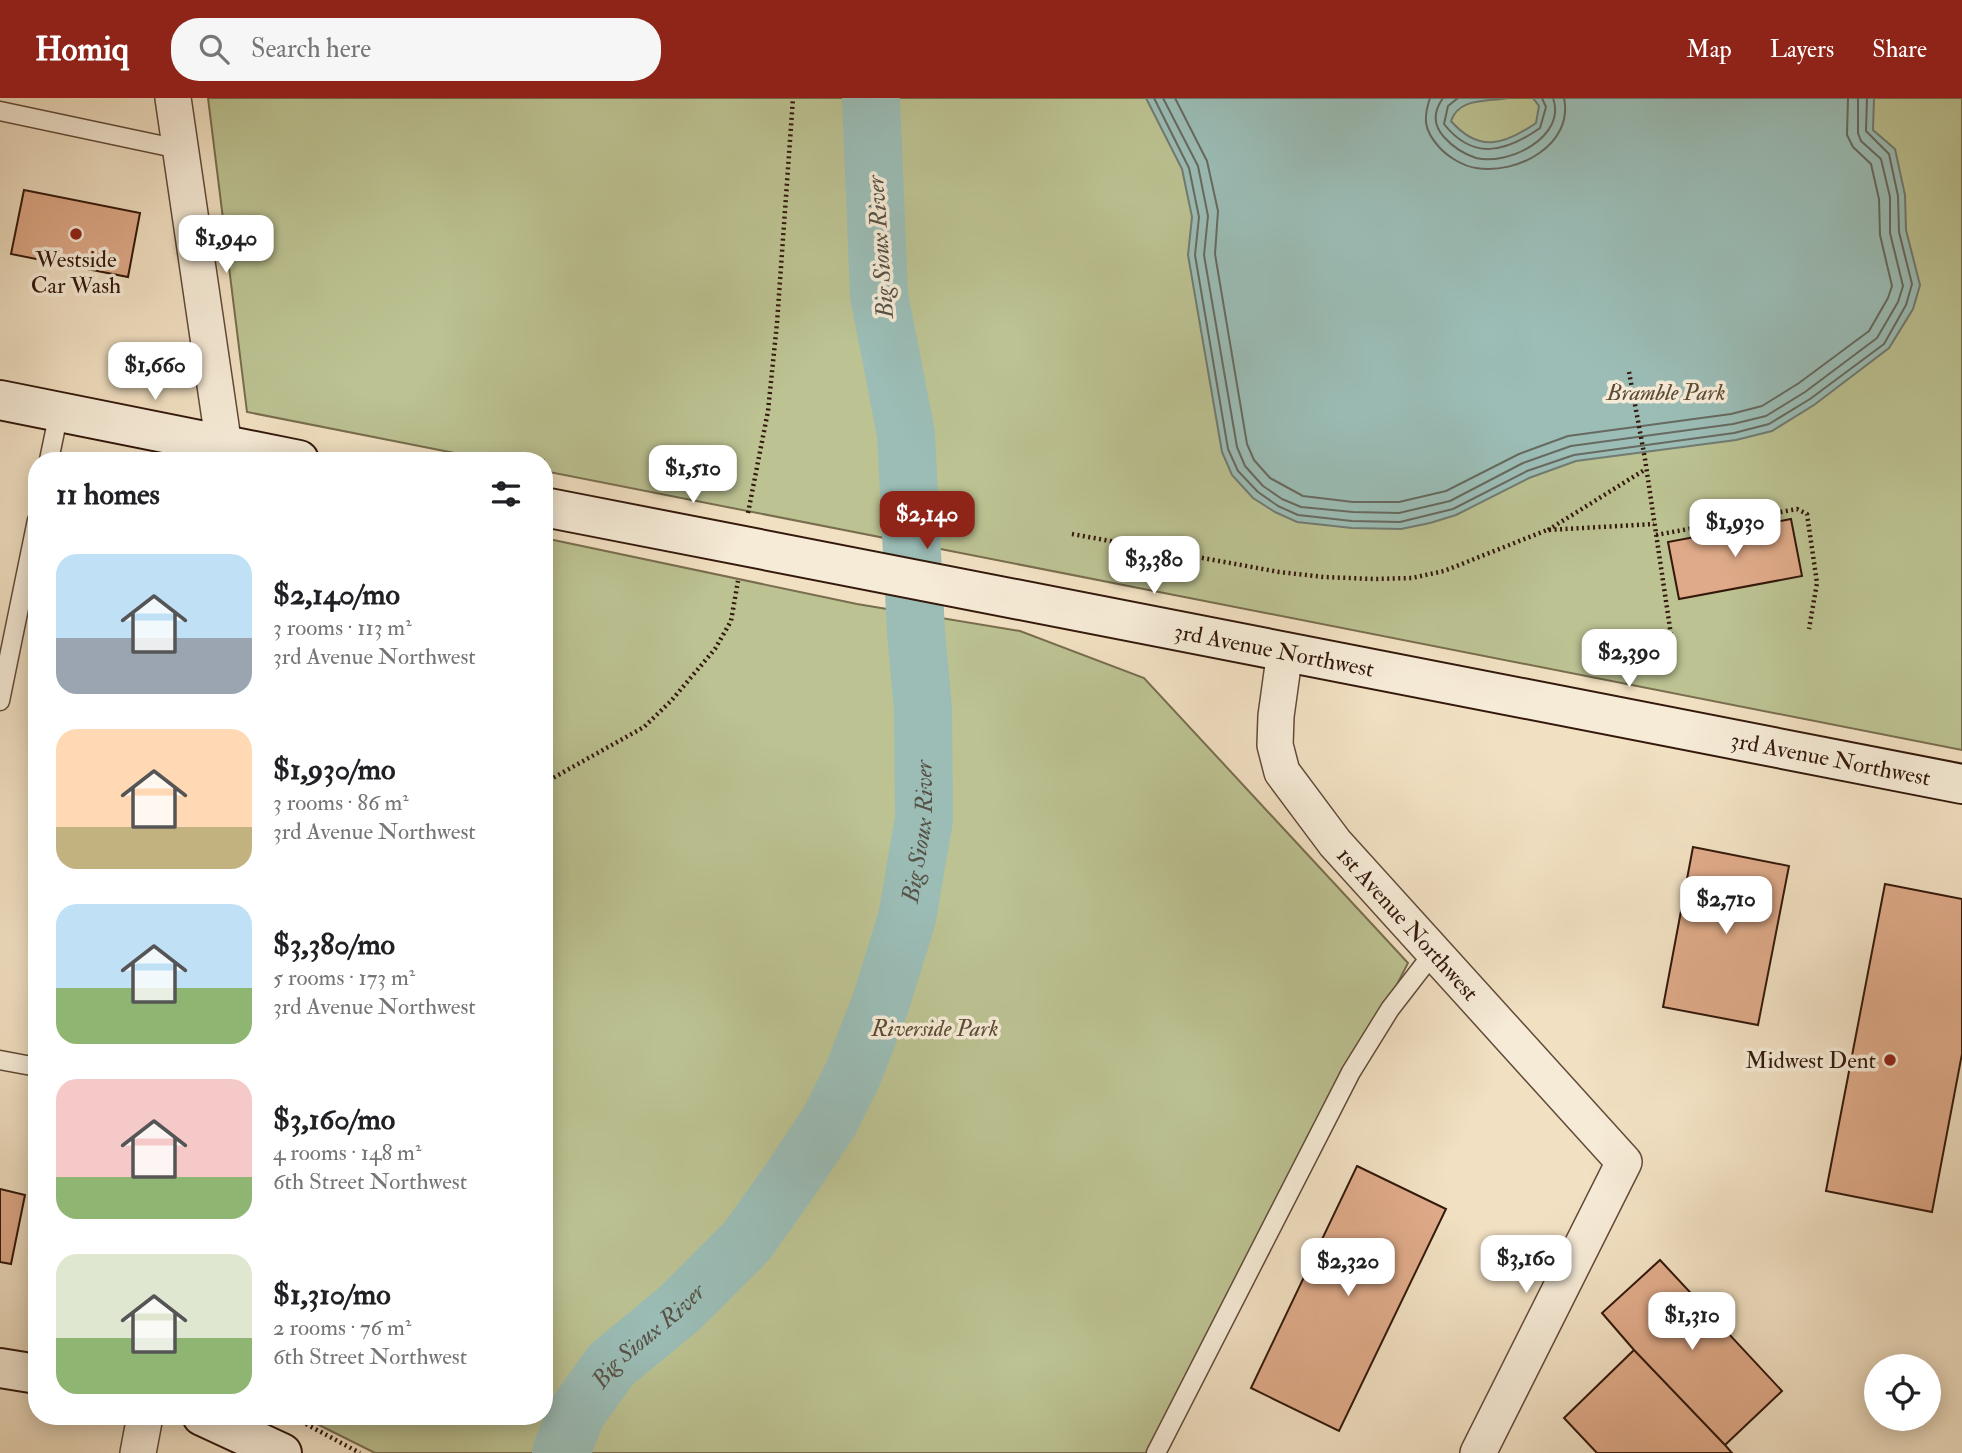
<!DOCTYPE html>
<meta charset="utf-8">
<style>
:root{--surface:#fff;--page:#f6f6f6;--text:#202124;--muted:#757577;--accent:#8f2418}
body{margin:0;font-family:"IM FELL Double Pica",serif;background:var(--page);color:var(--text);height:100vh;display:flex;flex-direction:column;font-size:26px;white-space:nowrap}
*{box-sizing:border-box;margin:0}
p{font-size:23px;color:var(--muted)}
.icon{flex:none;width:38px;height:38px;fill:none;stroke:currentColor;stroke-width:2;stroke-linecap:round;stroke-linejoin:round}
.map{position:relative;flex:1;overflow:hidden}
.drawer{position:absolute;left:28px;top:354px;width:525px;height:973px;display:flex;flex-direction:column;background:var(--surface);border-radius:28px;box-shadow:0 4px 18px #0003}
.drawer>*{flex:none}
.fabs{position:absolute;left:1864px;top:1256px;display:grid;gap:14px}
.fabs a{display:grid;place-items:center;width:77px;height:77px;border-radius:50%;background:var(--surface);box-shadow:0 4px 18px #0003;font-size:35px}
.price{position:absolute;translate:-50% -60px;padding:0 16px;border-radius:14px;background:#fff;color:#222;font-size:23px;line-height:46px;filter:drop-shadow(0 2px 4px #0008)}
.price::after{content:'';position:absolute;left:50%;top:42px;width:21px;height:16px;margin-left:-10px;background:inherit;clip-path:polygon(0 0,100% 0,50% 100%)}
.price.selected{background:var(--accent);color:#fff}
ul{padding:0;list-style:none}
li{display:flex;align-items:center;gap:21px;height:175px;padding:0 28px}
li span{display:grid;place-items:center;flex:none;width:196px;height:140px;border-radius:21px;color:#555}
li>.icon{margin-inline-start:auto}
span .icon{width:84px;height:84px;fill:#fffc;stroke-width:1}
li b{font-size:30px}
h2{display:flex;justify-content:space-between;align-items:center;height:84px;padding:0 28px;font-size:30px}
header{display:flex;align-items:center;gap:42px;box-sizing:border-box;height:98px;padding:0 35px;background:var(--accent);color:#fff}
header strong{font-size:33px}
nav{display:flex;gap:38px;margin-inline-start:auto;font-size:24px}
.search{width:490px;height:63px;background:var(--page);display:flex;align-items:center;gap:18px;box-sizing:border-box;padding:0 24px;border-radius:28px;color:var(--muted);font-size:26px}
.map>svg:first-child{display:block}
.green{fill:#bcc292;stroke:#786d4e;stroke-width:2}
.water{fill:#9bbdb6;stroke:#717b72;stroke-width:2}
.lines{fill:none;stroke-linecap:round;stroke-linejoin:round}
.shore{stroke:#676a60;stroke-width:2}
.river{stroke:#9bbdb6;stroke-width:58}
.building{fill:#dfaa89;stroke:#33180b;stroke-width:2}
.lane-casing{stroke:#624a39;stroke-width:21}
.street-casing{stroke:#624a39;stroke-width:38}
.secondary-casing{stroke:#33180b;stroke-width:42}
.path{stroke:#33180b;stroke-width:4.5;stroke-dasharray:2 3.5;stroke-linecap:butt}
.lane{stroke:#f6ebd7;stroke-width:18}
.street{stroke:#f6ebd7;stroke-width:35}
.secondary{stroke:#f6ebd7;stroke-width:38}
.poi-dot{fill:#8f2418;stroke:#f6ebd7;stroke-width:2.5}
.labels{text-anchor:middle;stroke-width:7;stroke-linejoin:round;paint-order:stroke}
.poi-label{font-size:23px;fill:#33180b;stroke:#f6ebd7}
.park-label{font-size:23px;font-style:italic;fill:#5c4b34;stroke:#f6ebd7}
.street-label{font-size:23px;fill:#33180b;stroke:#f6ebd7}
.water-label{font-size:24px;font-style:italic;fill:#575247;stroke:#f6ebd7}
</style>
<header>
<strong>Homiq</strong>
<div class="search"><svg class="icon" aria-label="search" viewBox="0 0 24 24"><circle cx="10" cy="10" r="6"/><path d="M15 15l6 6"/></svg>Search here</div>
<nav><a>Map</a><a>Layers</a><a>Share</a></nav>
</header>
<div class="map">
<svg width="1962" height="1355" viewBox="0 0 1962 1355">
<rect width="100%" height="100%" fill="#f1e0c2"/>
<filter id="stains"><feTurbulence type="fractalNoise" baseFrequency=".00286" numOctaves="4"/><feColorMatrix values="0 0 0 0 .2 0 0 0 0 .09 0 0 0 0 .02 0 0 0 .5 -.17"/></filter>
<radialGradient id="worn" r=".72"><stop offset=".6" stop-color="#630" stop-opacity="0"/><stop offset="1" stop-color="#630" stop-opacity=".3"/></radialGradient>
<!-- green -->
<path class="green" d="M208,0H1962V652L544,373V362H490L247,314Z
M544,440L857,506L1020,533L1144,580L1408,865L1156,1355H375L301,1318H544Z"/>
<!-- water -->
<path class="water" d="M1146,0H1508C1484,4 1459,0 1451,23C1479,55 1504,47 1536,25L1539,8L1533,0H1874L1873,32L1895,51L1905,97L1906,132L1920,187L1913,211L1889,250L1814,307L1772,333L1736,342L1576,363L1529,380L1456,417L1430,425L1401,431L1352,430L1297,424L1275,414L1253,400L1232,377L1222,354L1188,157L1192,119L1182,71Z"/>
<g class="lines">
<!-- shore -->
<path class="shore" d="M1154,0L1189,70L1199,119L1195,157L1228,351L1238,373L1258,394L1278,408L1298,417L1352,423L1400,424L1453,411L1527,373L1574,357L1734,335L1769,326L1810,301L1884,246L1906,207L1912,186L1899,134L1898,98L1889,56L1866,33L1867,0
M1163,0L1198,68L1208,118L1204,157L1237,349L1245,368L1263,388L1282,401L1301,409L1353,414L1399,415L1450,403L1523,365L1571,348L1733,326L1766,318L1805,294L1877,240L1898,204L1903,188L1890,135V99L1881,61L1861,43L1858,35V0
M1175,0L1207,63L1218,113L1215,156L1247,346L1254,362L1270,380L1303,398L1353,404H1399L1446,393L1519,356L1568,338L1731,316L1762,308L1799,285L1869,233L1888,200L1892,188L1880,137L1879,101L1871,66L1853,49L1847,37L1848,0
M1430,0C1423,21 1424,32 1439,49C1448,59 1463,68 1476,70C1517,77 1574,47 1564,0
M1443,0C1433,14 1433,27 1444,39C1452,48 1464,56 1476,60C1508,68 1567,39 1553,0
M1458,0L1448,8L1444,26C1473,63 1506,54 1540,30L1546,9L1542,0"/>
<!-- river -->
<path class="river" id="s1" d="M561,1355L576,1316L611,1267L680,1210L747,1143L791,1081L829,1024L853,976L881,904L907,820L924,721L923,611L916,534L906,336L879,197L871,0"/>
</g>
<!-- building -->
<path class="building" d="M24,92L140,115L128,179L11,156Z
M1791,421L1802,478L1679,501L1668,444Z
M1693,749L1789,768L1758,927L1663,909Z
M1885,786L1962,801V956L1932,1114L1826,1093Z
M1357,1068L1446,1111L1339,1333L1251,1290Z
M0,1091L25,1097L11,1166L0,1164Z
M1660,1162L1782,1293L1725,1347L1634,1252L1602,1215Z
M1634,1252L1725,1347L1732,1355H1597L1564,1320Z"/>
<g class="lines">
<!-- lane casing -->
<g class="lane-casing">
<path id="lane" d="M0,13L179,51
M49,362L59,314
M0,603L37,422
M0,962L37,969
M1156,1355L1351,974L1390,911L1434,854"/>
</g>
<!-- street casing -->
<g class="street-casing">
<g id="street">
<path d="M173,0L226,362"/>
<path id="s2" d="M1285,553L1276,618L1275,647L1282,674L1335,745L1624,1064L1478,1355"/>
<path d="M138,1355L145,1318"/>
</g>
</g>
<!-- secondary casing -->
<g class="secondary-casing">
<g id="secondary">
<path d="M0,302L299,362"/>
<path id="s3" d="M544,409L1962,686"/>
<path d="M0,1270L37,1276"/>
<path d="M202,1318L282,1355"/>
</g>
</g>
<!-- path -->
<path class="path" d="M1629,274L1645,361L1671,537
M748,415L768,313L777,225L793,0
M1548,432L1646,371
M1072,436L1279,474L1324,479L1374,481L1412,480L1444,473L1547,432L1654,426
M1656,437L1797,411L1807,416L1817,485L1809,531
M544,685L644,629L671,603L715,551L731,523L738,483
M306,1326L360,1355"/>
<!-- lane -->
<use href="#lane" class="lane"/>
<!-- street -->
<use href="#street" class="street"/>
<!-- secondary -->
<use href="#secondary" class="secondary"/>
</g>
<!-- markers -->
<g class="poi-dot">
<circle cx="76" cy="136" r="7"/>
<circle cx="1890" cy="962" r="7"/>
</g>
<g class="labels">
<!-- poi labels -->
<g class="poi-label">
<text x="76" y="169">Westside<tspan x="76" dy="26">Car Wash</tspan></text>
<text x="1876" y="970" text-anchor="end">Midwest Dent</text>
</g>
<!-- park labels -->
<g class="park-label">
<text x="1666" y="302">Bramble Park</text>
<text x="935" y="938">Riverside Park</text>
</g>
<!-- street labels -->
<g class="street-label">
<text dy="8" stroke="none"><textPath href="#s3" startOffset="744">3rd Avenue Northwest</textPath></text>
<text dy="8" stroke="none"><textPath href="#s3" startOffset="1311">3rd Avenue Northwest</textPath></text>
<text dy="8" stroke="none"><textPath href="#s2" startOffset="320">1st Avenue Northwest</textPath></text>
</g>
<!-- water labels -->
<g class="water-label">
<text transform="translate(880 149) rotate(-94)" y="8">Big Sioux River</text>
<text dy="8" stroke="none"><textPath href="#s1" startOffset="737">Big Sioux River</textPath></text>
<text dy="8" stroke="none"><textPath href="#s1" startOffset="149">Big Sioux River</textPath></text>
</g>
</g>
<rect width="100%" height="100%" filter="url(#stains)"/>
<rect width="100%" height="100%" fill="url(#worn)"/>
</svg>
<div class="fabs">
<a><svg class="icon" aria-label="locate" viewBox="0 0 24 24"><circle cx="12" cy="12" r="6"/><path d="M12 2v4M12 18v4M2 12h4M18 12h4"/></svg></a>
</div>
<b class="price" style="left:226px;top:177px">$1,940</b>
<b class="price" style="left:155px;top:304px">$1,660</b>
<b class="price" style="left:693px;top:407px">$1,510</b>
<b class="price selected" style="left:927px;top:453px">$2,140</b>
<b class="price" style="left:1735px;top:461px">$1,930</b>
<b class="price" style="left:1154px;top:498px">$3,380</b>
<b class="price" style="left:1629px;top:591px">$2,390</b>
<b class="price" style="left:1726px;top:838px">$2,710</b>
<b class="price" style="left:1526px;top:1197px">$3,160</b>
<b class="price" style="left:1348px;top:1200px">$2,320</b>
<b class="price" style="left:1692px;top:1254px">$1,310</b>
<section class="drawer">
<h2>11 homes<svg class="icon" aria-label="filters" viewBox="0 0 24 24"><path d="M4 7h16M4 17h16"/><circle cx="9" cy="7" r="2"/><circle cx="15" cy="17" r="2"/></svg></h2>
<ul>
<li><span style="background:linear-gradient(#bfe0f5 60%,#9aa5b1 0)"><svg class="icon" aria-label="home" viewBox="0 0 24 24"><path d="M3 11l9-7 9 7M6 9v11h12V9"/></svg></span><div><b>$2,140/mo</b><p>3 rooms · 113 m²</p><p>3rd Avenue Northwest</p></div></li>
<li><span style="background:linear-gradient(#ffd9b3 70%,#c2b280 0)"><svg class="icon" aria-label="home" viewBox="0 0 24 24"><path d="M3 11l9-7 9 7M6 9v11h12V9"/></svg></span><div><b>$1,930/mo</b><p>3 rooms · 86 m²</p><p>3rd Avenue Northwest</p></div></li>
<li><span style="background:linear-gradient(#bfe0f5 60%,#8fb573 0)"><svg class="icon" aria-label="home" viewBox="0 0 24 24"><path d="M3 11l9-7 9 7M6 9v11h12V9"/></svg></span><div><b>$3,380/mo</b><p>5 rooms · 173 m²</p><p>3rd Avenue Northwest</p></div></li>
<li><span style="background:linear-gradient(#f6c9c9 70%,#8fb573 0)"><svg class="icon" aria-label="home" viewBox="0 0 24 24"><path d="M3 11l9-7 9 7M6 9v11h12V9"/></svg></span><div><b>$3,160/mo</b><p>4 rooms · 148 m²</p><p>6th Street Northwest</p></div></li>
<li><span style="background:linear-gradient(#dfe7d0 60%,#8fb573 0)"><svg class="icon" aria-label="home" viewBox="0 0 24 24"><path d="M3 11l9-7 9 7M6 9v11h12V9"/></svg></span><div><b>$1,310/mo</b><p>2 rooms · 76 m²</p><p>6th Street Northwest</p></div></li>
</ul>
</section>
</div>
